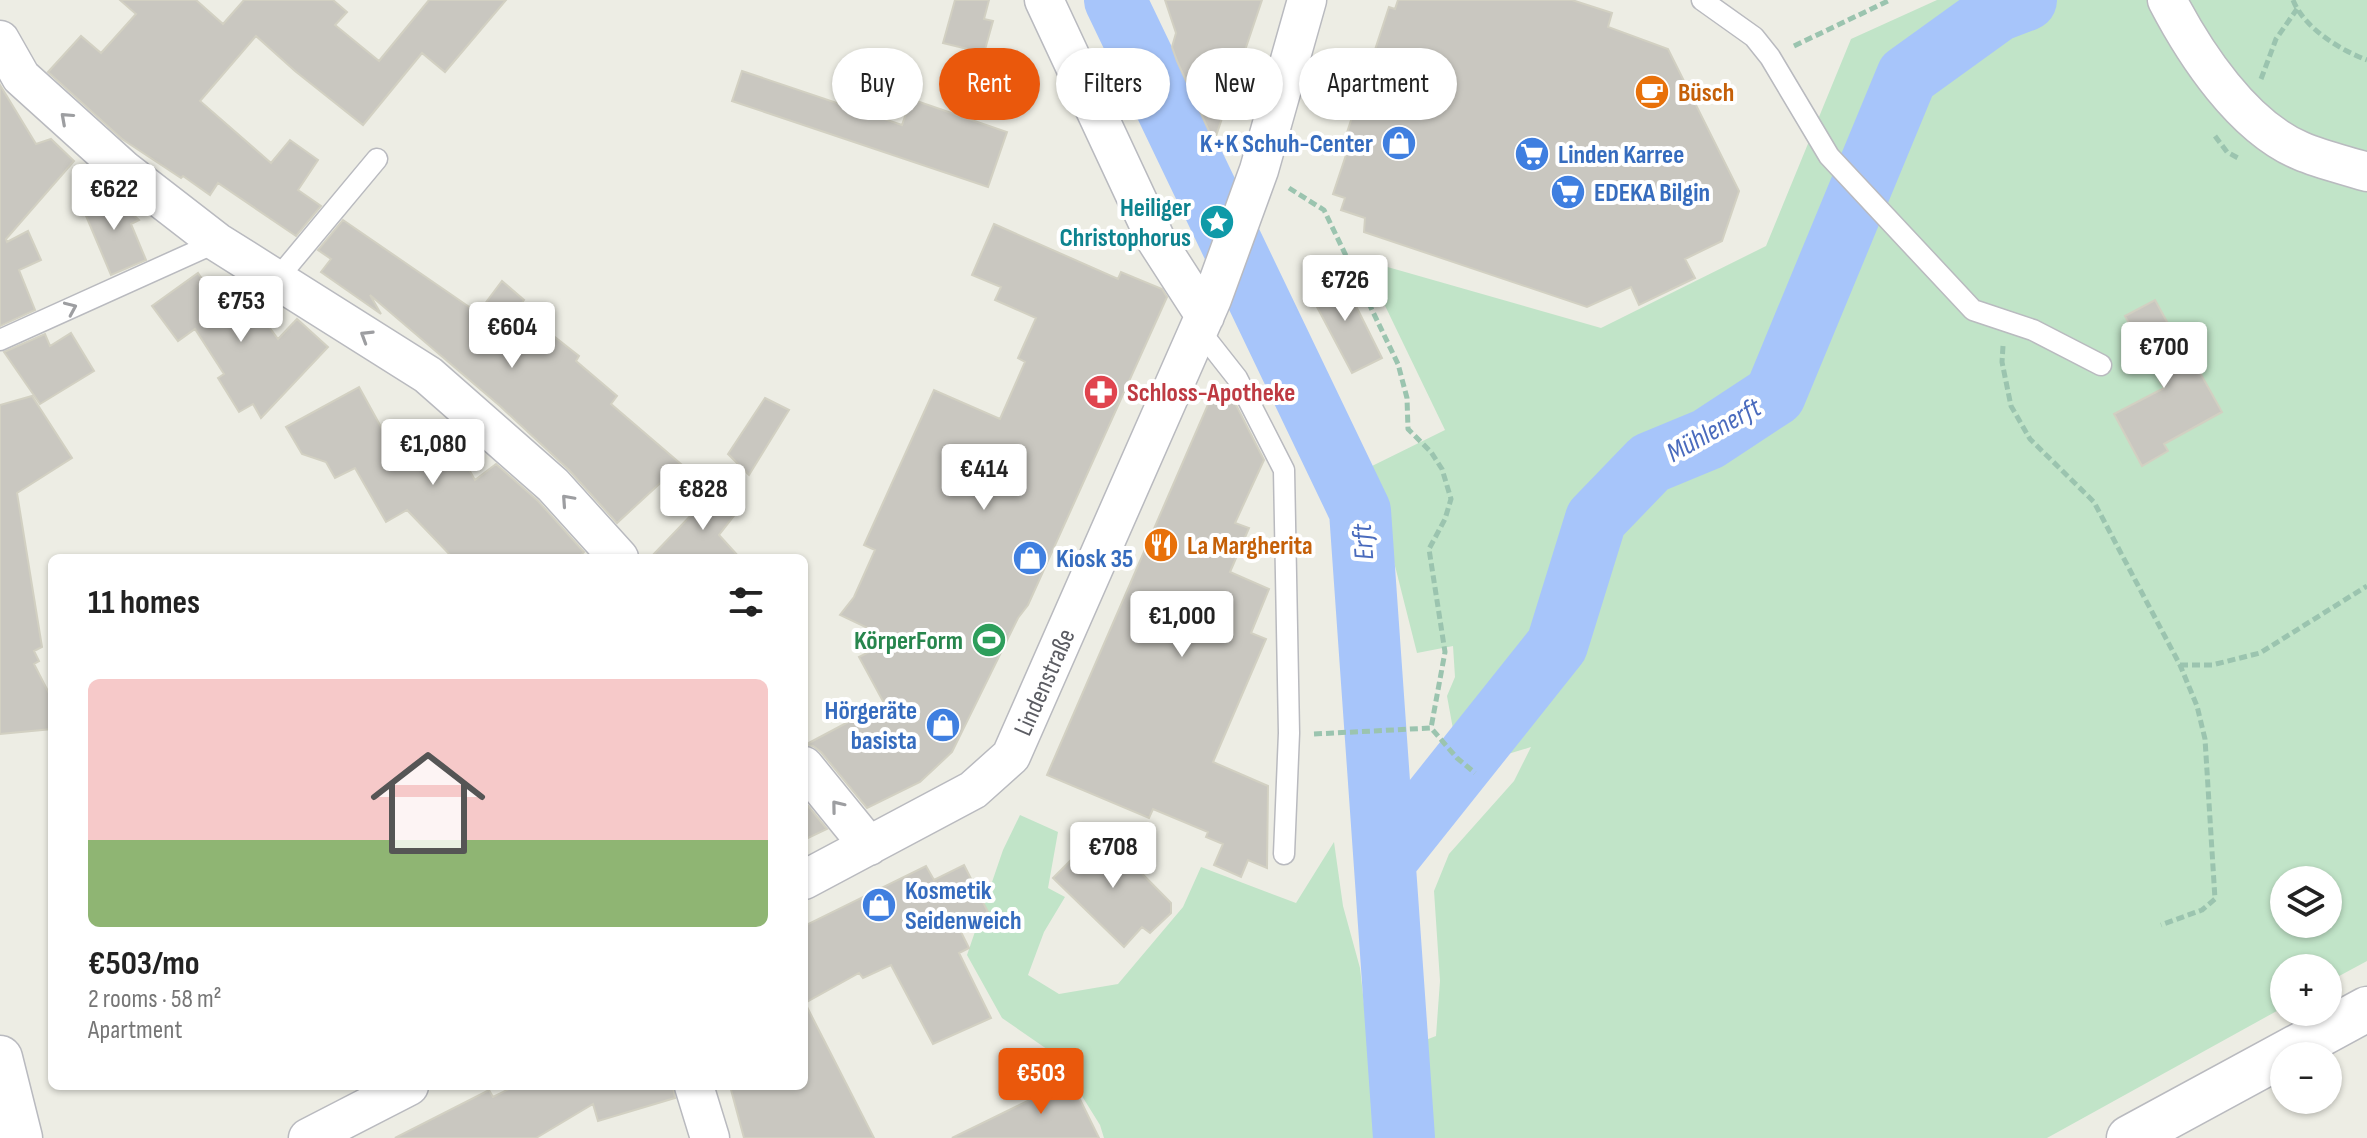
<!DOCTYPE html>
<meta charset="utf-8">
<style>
:root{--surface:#fff;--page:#f2f2f2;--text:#222;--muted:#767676;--accent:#ea580c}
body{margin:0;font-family:"Sofia Sans Condensed",sans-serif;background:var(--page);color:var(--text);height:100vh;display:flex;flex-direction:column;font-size:30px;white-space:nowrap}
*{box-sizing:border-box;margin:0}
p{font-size:26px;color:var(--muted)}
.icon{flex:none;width:44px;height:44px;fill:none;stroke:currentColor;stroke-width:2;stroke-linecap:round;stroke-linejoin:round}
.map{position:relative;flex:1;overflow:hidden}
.drawer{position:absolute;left:48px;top:554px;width:760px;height:536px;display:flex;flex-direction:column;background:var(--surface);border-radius:12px;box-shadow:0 2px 6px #0004}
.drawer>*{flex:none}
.guide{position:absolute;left:832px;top:48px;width:760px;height:72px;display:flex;gap:16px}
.fabs{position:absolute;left:2270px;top:866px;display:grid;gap:16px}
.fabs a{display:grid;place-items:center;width:72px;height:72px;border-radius:50%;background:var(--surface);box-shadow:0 2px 6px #0004;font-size:40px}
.price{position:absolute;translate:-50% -68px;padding:0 18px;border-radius:8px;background:#fff;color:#222;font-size:26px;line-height:52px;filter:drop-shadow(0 2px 4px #0008)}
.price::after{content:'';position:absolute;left:50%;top:48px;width:24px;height:18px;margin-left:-12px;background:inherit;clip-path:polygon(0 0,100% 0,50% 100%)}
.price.selected{background:var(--accent);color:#fff}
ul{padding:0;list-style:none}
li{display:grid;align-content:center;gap:16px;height:424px;padding:0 40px}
li span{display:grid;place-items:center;height:248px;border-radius:12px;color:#555}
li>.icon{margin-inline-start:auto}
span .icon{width:144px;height:144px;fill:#fffc;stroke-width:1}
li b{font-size:34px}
h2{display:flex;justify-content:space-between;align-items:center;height:96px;padding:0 40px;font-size:34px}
.chip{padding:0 28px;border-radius:36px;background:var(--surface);box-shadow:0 2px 6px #0004;font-size:28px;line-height:72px}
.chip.selected{background:var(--accent);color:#fff}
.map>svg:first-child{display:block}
.green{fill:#c1e4c8;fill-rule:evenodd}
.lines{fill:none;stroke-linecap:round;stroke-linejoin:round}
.river{stroke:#a7c5fa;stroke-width:62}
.building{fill:#c9c7c0;stroke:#d2d0c2;stroke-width:2}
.service-casing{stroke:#b9babf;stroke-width:23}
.minor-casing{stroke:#b9babf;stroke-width:41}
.tertiary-casing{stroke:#b9babf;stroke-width:47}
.path{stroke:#9bc4af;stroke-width:5;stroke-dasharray:8 4;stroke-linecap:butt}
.service{stroke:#fff;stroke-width:20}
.minor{stroke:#fff;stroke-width:38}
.tertiary{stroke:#fff;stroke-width:44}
.oneway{stroke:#9d9ea1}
.labels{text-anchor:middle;stroke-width:8;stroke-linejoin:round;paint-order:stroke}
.food-label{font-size:26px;font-weight:bold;fill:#c56008;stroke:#fff;text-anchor:start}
.shop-label{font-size:26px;font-weight:bold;fill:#366cbe;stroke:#fff;text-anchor:start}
.culture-label{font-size:26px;font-weight:bold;fill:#0d838f;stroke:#fff;text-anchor:end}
.health-label{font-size:26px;font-weight:bold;fill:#be3a42;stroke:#fff;text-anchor:start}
.leisure-label{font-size:26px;font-weight:bold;fill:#27864d;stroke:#fff;text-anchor:end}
.street-label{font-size:26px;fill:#5c5d63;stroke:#fff}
.water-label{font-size:28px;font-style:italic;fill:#4a6bbd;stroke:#fff}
</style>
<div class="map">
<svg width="2367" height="1138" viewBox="0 0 2367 1138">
<rect width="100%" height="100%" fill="#edede4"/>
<!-- green -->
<path class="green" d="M1937,0H2367V961L2328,982V968H2284V1007L2047,1138H1104L1100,1125L1057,1056L1002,1018L967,955L1003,850L1020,815L1058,832L1048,888L1065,897L1044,932L1028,975L1059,994L1118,984L1183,907L1201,867L1296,903L1334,842L1343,906L1360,968L1367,1031L1387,1072L1413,1045L1436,1036L1440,981L1434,891L1449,854L1514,781L1531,747L1485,761L1453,729L1447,696L1455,677L1453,646L1417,653L1370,467L1445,430L1363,260L1601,328L1766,246L1851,39ZM2284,880H2328V924H2284Z"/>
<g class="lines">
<!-- river -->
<path class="river" d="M1115,0L1360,511L1404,1138
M1385,861L1557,645L1596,519L1650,463L1708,439L1775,395L1907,76L1997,11L2026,0"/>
</g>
<!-- building -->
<path class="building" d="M120,0H196L223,24L244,0H333L347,12L335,25L379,61L429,0H506L445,72L422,53L363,125L295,71L256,36L200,101L271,163L290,140L318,160L298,190L321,206L296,236L218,183L210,195L183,176L181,178L122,139L48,72L81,36L101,53L136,14Z
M955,0H989L984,19L993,21L984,53L943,43Z
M1165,0H1262L1214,142L1177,61L1172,47L1176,33Z
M1398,0H1572L1612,13L1608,27L1668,49L1739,191L1722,241L1685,259L1695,278L1639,305L1631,287L1587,307L1364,232L1365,218L1341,210L1345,198L1333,194L1346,155L1340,154L1356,105L1363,107L1378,58L1373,56L1389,7L1395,9Z
M742,71L902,125L911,99L1007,132L988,187L732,101Z
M0,85L36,144L51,139L74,161L6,239L7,242L28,231L41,260L19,270L35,310L0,326Z
M107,191L139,220L131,224L146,260L111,275L81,204Z
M343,220L478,313L502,281L524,300L518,308L579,356L576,361L617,396L611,404L681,464L617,523L569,470L500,406L370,295L381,314L321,272L331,259L318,250Z
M994,224L1118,279L1121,272L1162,289L1167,297L1028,605L1018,618L952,752L920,782L867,808L821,752L813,746L805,745L884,703L859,657L893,640L840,615L854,597L875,550L864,545L934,390L1000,419L1025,362L1018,358L1036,318L995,300L1001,287L972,275Z
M198,273L217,300L228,292L241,312L252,304L278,339L297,319L328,347L261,418L253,404L239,412L218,378L224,374L195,329L178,341L152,306Z
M1340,274L1382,358L1352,373L1308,290Z
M2155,300L2194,371L2198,369L2222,412L2164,444L2168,451L2142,466L2114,414L2164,388L2125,316Z
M71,333L94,371L40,404L4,352L45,334L50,346Z
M1216,386L1229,391L1264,460L1235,523L1249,528L1230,572L1269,589L1251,633L1266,639L1213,762L1268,786L1267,868L1248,860L1241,877L1214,865L1223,844L1206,837L1208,832L1153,809L1149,818L1047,775Z
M359,387L391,445L399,441L407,456L448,433L475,480L496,464L538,501L584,552L578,558H453L407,510L386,522L355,468L335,478L326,462L302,454L286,427Z
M32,396L72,458L17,493L42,647L34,651L39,661L34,664L52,699V729L0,734V405Z
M765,398L789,410L749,475L728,454Z
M718,487L740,508L719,535L740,558H650Z
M804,801L827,829L804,840Z
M1100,831L1171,903V913L1150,933L1142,927L1124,947L1053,878Z
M964,865L988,912L958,926L969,948L959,953L991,1018L933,1044L891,965L863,978L859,973L805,1003L874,1138H744L730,1086H804V926L926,866L934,880Z
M1067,1073L1099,1138H952L1042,1094L1036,1081Z
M515,1086H673L675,1098L598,1121L593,1104L536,1138H395L489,1090L493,1097Z"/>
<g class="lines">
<!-- service casing -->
<g class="service-casing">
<path id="service" d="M1702,0L1754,37L1770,57L1829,156L1973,310L2033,330L2101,365
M277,279L377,159
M1200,331L1237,378L1284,470L1289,733L1284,854
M0,340L217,242"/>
</g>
<!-- minor casing -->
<g class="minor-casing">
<path id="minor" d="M1044,0L1156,240L1205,316
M2167,0C2195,54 2243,127 2301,151C2322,160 2345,165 2367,172
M0,40L21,77L124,170L217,242L428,375L553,485L619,558
M804,766L869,846
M804,880L973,790L1011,756L1212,299L1259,170L1307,0
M694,1086L710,1138
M308,1138L409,1086"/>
</g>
<!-- tertiary casing -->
<g class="tertiary-casing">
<path id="tertiary" d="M0,1058L20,1138
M2129,1138L2367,1009"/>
</g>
<!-- path -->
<path class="path" d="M2293,0C2304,28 2340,50 2367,60
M1794,46L1890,0
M2261,79L2276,39L2297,9
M2215,136L2227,152L2240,159
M1289,188L1324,210L1398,364L1407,398L1408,429L1431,452L1442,469L1451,499L1445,519L1429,549L1445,652L1431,728
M2003,346L2002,362L2011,406L2030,439L2094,502L2180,665L2197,706L2205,739L2215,899L2202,910L2161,925
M2180,665H2212L2260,653L2367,586
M1314,734L1431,728L1457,758L1475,773"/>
<!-- service -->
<use href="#service" class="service"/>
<!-- minor -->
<use href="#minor" class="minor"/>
<!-- tertiary -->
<use href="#tertiary" class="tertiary"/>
</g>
<!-- one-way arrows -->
<defs><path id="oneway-chevron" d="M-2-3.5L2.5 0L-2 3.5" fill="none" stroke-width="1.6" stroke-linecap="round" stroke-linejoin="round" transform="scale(2)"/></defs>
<g class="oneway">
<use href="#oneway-chevron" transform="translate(66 118) rotate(-138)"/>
<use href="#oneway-chevron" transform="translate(71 308) rotate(-24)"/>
<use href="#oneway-chevron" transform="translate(366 336) rotate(-148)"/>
<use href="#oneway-chevron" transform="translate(567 500) rotate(-132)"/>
<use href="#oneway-chevron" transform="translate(837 806) rotate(-129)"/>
</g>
<!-- icons -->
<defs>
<g id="cafe-disc" transform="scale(1.8)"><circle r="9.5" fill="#e8710a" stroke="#fff"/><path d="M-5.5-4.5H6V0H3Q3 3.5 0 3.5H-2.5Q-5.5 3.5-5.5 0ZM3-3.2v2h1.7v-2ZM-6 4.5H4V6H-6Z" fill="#fff"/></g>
<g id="shop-disc" transform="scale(1.8)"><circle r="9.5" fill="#3f7fe0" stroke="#fff"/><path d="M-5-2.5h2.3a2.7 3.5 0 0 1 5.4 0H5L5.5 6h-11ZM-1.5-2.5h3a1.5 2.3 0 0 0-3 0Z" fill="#fff"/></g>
<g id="supermarket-disc" transform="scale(1.8)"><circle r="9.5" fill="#3f7fe0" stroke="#fff"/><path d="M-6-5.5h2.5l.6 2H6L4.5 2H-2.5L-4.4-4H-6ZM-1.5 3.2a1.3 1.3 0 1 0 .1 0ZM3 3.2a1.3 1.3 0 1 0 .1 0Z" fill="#fff"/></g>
<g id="sight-disc" transform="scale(1.8)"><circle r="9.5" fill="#0f9aa8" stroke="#fff"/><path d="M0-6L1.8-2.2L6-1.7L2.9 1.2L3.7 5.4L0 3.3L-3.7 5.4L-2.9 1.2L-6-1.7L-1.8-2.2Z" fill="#fff"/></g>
<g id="pharmacy-disc" transform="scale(1.8)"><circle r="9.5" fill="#e0444e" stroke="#fff"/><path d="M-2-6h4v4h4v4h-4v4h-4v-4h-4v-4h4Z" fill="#fff"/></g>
<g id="restaurant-disc" transform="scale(1.8)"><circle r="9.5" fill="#e8710a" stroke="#fff"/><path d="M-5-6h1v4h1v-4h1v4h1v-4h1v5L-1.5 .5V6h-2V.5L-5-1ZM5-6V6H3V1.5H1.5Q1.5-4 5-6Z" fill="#fff"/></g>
<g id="stadium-disc" transform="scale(1.8)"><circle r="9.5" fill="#2e9e5b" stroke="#fff"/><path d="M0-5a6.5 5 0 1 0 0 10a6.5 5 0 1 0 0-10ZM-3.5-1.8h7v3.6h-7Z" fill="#fff"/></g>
</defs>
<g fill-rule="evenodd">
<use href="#cafe-disc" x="1652" y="92"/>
<use href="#shop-disc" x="1399" y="143"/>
<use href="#supermarket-disc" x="1532" y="154"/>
<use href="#supermarket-disc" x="1568" y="192"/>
<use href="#sight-disc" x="1217" y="222"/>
<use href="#pharmacy-disc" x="1101" y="392"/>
<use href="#restaurant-disc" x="1161" y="545"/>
<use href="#shop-disc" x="1030" y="558"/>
<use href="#stadium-disc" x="989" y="640"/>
<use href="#shop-disc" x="943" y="725"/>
<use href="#shop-disc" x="879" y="905"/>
</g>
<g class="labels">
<!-- food labels -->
<g class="food-label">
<text x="1678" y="101">Büsch</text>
<text x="1187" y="554">La Margherita</text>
</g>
<!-- shop labels -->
<g class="shop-label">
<text x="1373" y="152" text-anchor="end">K+K Schuh-Center</text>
<text x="1558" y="163">Linden Karree</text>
<text x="1594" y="201">EDEKA Bilgin</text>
<text x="1056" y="567">Kiosk 35</text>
<text x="917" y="719" text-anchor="end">Hörgeräte<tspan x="917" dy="30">basista</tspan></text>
<text x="905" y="899">Kosmetik<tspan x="905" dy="30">Seidenweich</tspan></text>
</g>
<!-- culture labels -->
<g class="culture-label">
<text x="1191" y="216">Heiliger<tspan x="1191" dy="30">Christophorus</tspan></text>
</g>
<!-- health labels -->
<g class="health-label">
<text x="1127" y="401">Schloss-Apotheke</text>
</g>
<!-- leisure labels -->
<g class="leisure-label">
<text x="963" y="649">KörperForm</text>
</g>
<!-- street labels -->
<g class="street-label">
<text transform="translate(1044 682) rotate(-66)" y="9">Lindenstraße</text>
</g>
<!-- water labels -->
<g class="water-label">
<text transform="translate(1713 429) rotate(-29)" y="10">Mühlenerft</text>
<text transform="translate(1362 542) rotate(-94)" y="10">Erft</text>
</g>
</g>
</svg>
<div class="fabs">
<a><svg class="icon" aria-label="layers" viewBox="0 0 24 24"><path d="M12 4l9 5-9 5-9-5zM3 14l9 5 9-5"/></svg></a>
<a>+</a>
<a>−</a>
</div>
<b class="price" style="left:114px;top:232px">€622</b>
<b class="price" style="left:1345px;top:323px">€726</b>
<b class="price" style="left:241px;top:344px">€753</b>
<b class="price" style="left:512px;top:370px">€604</b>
<b class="price" style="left:2164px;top:390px">€700</b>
<b class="price" style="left:433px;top:487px">€1,080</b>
<b class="price" style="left:984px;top:512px">€414</b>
<b class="price" style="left:703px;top:532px">€828</b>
<b class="price" style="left:1182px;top:659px">€1,000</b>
<b class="price" style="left:1113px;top:890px">€708</b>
<b class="price selected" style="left:1041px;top:1116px">€503</b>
<div class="guide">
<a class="chip">Buy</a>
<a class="chip selected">Rent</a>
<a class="chip">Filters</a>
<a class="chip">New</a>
<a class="chip">Apartment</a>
</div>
<section class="drawer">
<h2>11 homes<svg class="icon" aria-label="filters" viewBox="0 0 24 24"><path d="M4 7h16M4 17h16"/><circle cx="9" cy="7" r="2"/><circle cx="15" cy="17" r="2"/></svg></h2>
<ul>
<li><span style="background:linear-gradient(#f6c9c9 65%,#8fb573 0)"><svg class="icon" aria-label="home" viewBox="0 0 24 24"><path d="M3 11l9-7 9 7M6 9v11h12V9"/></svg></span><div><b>€503/mo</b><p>2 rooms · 58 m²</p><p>Apartment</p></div></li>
</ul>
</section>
</div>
